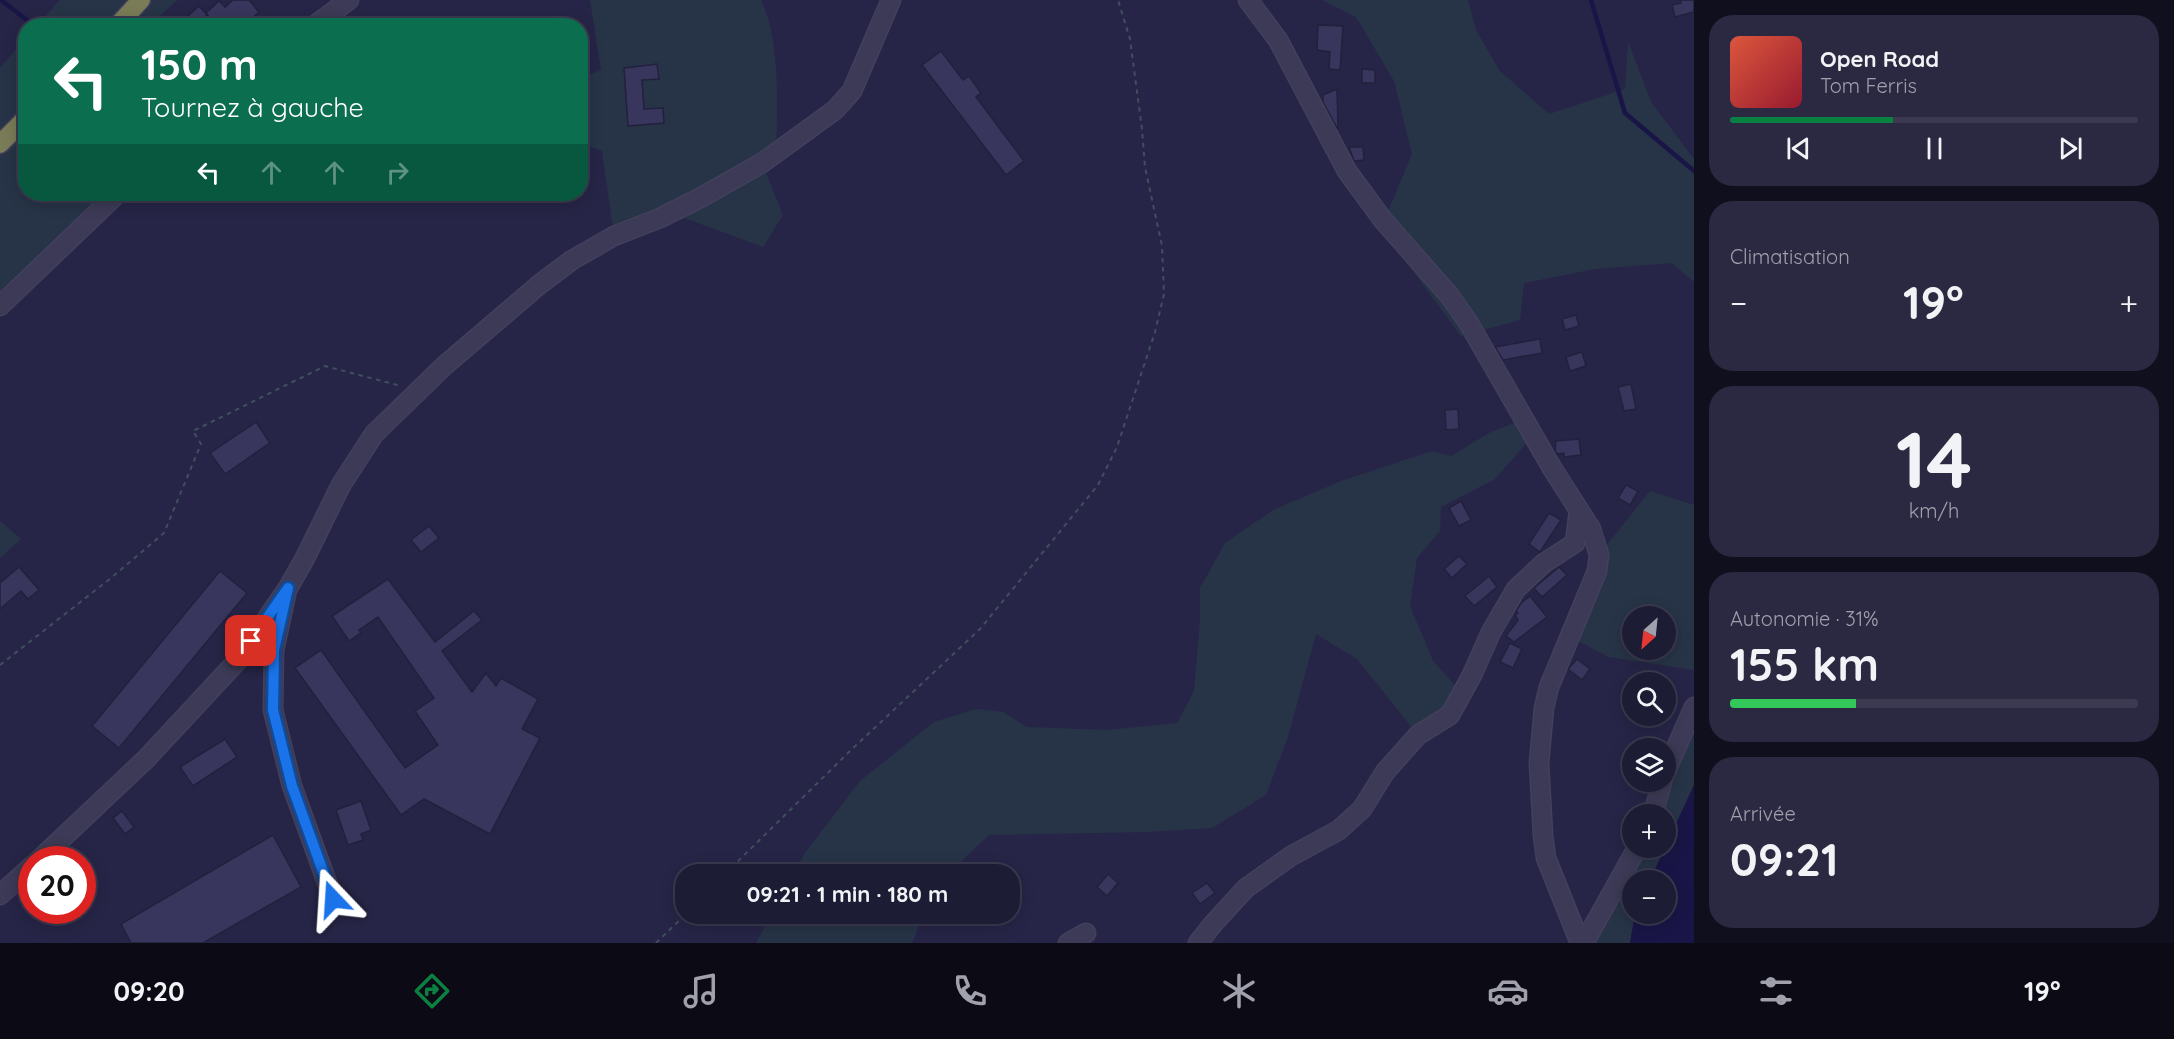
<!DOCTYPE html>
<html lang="fr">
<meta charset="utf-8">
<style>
:root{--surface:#1d1c35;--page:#2a2941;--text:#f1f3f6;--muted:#a0a1ad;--line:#3b3a50;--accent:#0b8043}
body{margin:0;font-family:Quicksand,sans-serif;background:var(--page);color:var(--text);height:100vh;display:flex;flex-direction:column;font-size:22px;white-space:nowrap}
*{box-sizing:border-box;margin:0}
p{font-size:20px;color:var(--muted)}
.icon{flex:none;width:33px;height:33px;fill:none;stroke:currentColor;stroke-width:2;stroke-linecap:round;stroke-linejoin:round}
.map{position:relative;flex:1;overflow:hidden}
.drawer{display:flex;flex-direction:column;gap:15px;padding:15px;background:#100f1d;width:480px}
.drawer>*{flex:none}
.banner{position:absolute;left:18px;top:18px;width:570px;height:183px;border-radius:24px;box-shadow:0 3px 15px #0003,0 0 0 2px var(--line);background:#0b6e4f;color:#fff;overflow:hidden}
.needle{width:39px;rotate:207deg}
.controls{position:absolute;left:1622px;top:606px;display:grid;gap:12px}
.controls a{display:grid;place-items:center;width:54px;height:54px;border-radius:50%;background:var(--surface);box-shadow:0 3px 15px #0003,0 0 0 2px var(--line);font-size:30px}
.speed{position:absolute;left:18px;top:846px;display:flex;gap:12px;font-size:30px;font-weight:700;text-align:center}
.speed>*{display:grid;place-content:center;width:78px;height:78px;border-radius:50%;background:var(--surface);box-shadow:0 3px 15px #0003,0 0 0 2px var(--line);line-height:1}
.speed .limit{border:9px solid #d22;background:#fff;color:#111}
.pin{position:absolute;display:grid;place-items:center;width:51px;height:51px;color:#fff;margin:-26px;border-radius:12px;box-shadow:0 3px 9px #0006}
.me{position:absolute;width:66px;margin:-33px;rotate:340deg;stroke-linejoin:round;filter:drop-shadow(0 0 4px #0008)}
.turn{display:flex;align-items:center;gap:21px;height:126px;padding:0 24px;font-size:27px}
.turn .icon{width:78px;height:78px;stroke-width:2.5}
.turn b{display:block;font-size:42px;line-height:51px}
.lanes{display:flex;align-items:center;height:57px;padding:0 24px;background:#0003;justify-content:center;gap:30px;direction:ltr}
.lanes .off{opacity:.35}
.big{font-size:45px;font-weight:700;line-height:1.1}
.drawer .card{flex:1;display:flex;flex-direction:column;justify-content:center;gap:9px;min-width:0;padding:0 21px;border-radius:24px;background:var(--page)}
.drawer .dial{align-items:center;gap:0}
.dial b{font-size:78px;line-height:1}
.song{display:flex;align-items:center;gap:18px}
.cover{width:72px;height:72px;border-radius:9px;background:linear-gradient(135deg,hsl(10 70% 55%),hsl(350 70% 35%))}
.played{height:6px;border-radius:3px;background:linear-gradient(90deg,var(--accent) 40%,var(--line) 40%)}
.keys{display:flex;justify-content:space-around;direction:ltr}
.heat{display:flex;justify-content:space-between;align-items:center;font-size:33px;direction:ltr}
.charge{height:9px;border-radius:4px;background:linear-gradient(90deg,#34c759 31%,var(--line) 0)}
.trip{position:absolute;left:675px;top:864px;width:345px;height:60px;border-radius:24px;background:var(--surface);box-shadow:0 3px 15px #0003,0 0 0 2px var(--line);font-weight:700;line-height:60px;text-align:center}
.menu{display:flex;height:96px;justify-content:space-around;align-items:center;background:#0c0b15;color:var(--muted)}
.menu .icon{width:42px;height:42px}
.menu .active{color:var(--accent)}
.menu b{font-size:27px;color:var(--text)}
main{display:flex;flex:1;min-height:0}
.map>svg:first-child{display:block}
.green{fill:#273447;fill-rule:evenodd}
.water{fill:#191647}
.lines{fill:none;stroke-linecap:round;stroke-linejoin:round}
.stream{stroke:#191647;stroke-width:4.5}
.building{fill:#39365d;stroke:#22203d;stroke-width:1.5}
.minor-casing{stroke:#42405c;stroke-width:21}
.highway-casing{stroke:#403e5a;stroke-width:21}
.path{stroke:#414e5f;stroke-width:2;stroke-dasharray:4.5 4.5;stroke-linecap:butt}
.minor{stroke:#3c3a56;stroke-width:18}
.highway{stroke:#797c56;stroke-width:18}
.route-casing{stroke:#114b97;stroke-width:15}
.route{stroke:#1a73e8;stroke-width:10}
</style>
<main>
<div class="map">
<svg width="1694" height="943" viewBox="0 0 1694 943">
<rect width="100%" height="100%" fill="#272547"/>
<g class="green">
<polygon points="60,0 177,0 150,25 37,26"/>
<path d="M590,0h171c20,41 16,108 15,153l-14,10 21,52 -20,32 -92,-34 -57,23 -12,-85 -21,-8v-65l20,-8z"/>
<polygon points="1322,0 1468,0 1476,30 1500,71 1549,114 1625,89 1628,41 1651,102 1694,159 1694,282 1672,263 1595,269 1524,283 1520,320 1461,336 1381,228 1412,154 1394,81 1356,17"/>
<polygon points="25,39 26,194 117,194 0,306 0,68"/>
<polygon points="1519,421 1531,438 1495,479 1441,507 1440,531 1417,558 1410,606 1433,661 1462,693 1418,735 1357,659 1316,634 1288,737 1266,795 1212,828 1148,832 989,835 948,874 793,874 805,853 860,781 934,722 976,709 1003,712 1027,727 1107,730 1177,723 1194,691 1200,620 1200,588 1225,543 1273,510 1341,481 1432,451 1451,456 1489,433"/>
<path d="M1650,491l44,14v165l-85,-13 -39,-20 29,-82zM1632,616h33v34h-33z"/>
<polygon points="0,521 21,539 0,558"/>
<polygon points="1694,707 1694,785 1665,847 1665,814 1653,814"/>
<polygon points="1637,848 1665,848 1650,880 1632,880 1632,914 1635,914 1630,943 1584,943"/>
<polygon points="772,914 924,914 912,943 756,943"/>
</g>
<polygon class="water" points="1694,785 1694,943 1630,943 1635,914 1665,914 1665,880 1650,880"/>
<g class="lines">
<g class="stream">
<polyline points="1,0 32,24"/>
<polyline points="1591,0 1625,113 1694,171"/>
</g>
</g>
<g class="building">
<polygon points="233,0 249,0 259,12 243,26 224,26 219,19 214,23 206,13 219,1 225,7"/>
<polygon points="1680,0 1694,0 1694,12 1675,17 1672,5 1681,3"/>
<polygon points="199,6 207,15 195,25 188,16"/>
<polygon points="1318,25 1343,26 1340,70 1329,69 1330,52 1317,50"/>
<polygon points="941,51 963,80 969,76 981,93 976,97 1024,161 1006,175 922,65"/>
<polygon points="657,64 659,79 642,80 644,109 663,108 664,123 628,126 624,68"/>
<polygon points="1362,69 1375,70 1375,83 1362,83"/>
<polygon points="1337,89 1338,128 1337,128 1323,102 1323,95"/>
<polygon points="1349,147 1363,147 1364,160 1354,161"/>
<polygon points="1576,315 1579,326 1565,330 1562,319"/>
<polygon points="1540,339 1542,353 1503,360 1495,347"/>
<polygon points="1582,352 1586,366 1570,371 1566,357"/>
<polygon points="1631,384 1636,409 1624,411 1618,387"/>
<polygon points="1458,409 1459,429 1446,430 1445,410"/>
<polygon points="256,422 270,443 225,474 210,453"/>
<polygon points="1579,439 1581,455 1564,457 1564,453 1557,454 1555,450 1556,441"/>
<polygon points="1626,485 1638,491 1630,505 1618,498"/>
<polygon points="1461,501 1471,520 1459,526 1449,508"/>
<polygon points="1549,513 1561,520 1540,552 1529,544"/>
<polygon points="429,526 439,538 421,552 411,540"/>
<polygon points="1459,556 1467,564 1452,578 1444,569"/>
<polygon points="19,567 39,590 28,599 21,591 0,609 0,583"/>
<polygon points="1559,567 1567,575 1542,597 1534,588"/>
<polygon points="220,571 247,593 119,748 92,726"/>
<polygon points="1489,576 1497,587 1474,606 1465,596"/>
<polygon points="388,579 435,642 474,611 482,620 442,651 472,692 486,673 496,686 501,678 538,699 522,729 540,738 490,834 424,799 401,815 295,668 321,650 405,768 438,745 415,711 434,698 378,617 359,630 361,633 349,641 332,616"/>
<polygon points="1530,596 1547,617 1514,642 1506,636 1518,620 1515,615 1518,613 1516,611 1521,603"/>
<polygon points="1510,643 1522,649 1513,668 1500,662"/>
<polygon points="1577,659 1590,669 1582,680 1568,669"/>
<polygon points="225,739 237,757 193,786 180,767"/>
<polygon points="361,801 371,830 361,834 363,840 348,845 336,810"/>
<polygon points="122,811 134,827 125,834 113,818"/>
<polygon points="273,835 301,887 203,943 131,943 121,924"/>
<polygon points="1108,874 1118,883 1107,896 1097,887"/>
<polygon points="1207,883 1215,893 1200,904 1192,893"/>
</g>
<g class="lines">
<g class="minor-casing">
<g id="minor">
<polyline points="1248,0 1278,40 1347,171 1383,220 1449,295 1468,322 1552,468 1591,529 1599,555 1597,571 1549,687 1544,708 1539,763 1543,835 1546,858 1580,943"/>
<polyline points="314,26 349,0"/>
<polyline points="0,306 117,194"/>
<polyline points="286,595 274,650 273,710 292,786 333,899"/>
<polyline points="1665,773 1694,707"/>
<polyline points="1653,814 1662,782"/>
<polyline points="39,860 147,758 239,659 288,588 304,560 341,485 374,434 444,366 540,284 572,260 614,236 660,218 700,198 762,163 835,110 852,91 891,0"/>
<polyline points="0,895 32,866"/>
<polyline points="1068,943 1086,933"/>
<polyline points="1198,943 1213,924 1246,888 1291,856 1339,830 1362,809 1385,772 1418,735 1450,715 1472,675 1491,632 1516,589 1544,563 1575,543 1579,510"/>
<polyline points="1584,943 1637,848"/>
</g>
</g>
<g class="highway-casing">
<g id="highway">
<polyline points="117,26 141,0"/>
<polyline points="0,144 26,118"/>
</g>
</g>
<g class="path">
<polyline points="0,665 111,578 164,533 201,444 193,431 325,366 401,386"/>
<polyline points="725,874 850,751 980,629 1098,485 1117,447 1155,332 1164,294 1162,246 1145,167 1142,129 1130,39 1118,0"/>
<polyline points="656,943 686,914"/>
</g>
<use href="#minor" class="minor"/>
<use href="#highway" class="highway"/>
</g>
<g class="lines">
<g class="route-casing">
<polyline id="route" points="251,641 288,588 274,650 273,710 292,786 333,899"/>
</g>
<use href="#route" class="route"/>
</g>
</svg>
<div class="controls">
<a><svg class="needle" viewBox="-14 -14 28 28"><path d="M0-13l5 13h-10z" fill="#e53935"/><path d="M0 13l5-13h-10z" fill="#a0a1ad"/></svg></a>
<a><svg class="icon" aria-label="search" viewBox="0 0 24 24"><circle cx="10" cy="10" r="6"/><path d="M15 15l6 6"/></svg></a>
<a><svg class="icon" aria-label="layers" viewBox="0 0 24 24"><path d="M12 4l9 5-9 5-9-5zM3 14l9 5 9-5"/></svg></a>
<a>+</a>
<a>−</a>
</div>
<div class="speed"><div class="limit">20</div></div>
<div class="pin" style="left:251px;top:641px;background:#d93025"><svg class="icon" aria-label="arrive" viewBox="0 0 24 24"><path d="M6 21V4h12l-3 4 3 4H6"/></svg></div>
<svg class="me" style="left:333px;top:899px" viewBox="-20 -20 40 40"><path d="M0-17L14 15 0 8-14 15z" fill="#1a73e8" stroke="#fff" stroke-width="4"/></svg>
<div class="trip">09:21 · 1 min · 180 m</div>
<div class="banner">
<div class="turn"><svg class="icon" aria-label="left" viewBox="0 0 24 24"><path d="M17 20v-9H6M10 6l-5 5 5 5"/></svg><div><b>150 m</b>Tournez à gauche</div></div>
<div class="lanes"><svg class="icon" aria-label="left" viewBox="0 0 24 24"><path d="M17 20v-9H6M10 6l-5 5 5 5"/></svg><svg class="icon off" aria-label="ahead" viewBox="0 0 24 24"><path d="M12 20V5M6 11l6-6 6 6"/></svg><svg class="icon off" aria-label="ahead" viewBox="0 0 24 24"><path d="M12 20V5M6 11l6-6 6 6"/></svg><svg class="icon off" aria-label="right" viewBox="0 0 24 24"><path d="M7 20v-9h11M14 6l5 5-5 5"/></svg></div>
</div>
</div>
<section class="drawer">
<div class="card">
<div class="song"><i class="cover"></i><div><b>Open Road</b><p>Tom Ferris</p></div></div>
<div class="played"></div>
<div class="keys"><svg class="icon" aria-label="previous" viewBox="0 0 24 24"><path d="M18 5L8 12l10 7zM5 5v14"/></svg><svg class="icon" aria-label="pause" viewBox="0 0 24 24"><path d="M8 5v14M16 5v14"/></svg><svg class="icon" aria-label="next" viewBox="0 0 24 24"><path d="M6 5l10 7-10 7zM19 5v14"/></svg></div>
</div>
<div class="card"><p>Climatisation</p>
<div class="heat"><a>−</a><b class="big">19°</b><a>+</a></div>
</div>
<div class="card dial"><b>14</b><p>km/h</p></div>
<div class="card"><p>Autonomie · 31%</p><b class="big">155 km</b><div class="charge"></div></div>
<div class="card"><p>Arrivée</p><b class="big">09:21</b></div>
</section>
</main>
<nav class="menu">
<b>09:20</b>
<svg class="icon active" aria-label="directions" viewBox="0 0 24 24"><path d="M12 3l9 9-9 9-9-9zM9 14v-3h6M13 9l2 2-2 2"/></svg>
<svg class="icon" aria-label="music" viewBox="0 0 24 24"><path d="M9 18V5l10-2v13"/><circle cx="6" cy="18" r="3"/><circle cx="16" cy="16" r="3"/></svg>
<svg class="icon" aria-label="phone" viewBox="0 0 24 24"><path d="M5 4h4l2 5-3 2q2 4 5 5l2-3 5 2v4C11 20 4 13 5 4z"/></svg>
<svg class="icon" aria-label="climate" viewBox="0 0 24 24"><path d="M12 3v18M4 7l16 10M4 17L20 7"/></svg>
<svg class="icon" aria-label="car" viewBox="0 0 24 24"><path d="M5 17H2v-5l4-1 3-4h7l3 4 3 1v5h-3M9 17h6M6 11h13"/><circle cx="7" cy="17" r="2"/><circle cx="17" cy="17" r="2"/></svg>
<svg class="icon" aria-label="filters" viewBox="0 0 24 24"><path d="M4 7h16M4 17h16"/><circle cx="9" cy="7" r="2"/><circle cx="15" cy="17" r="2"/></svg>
<b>19°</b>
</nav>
